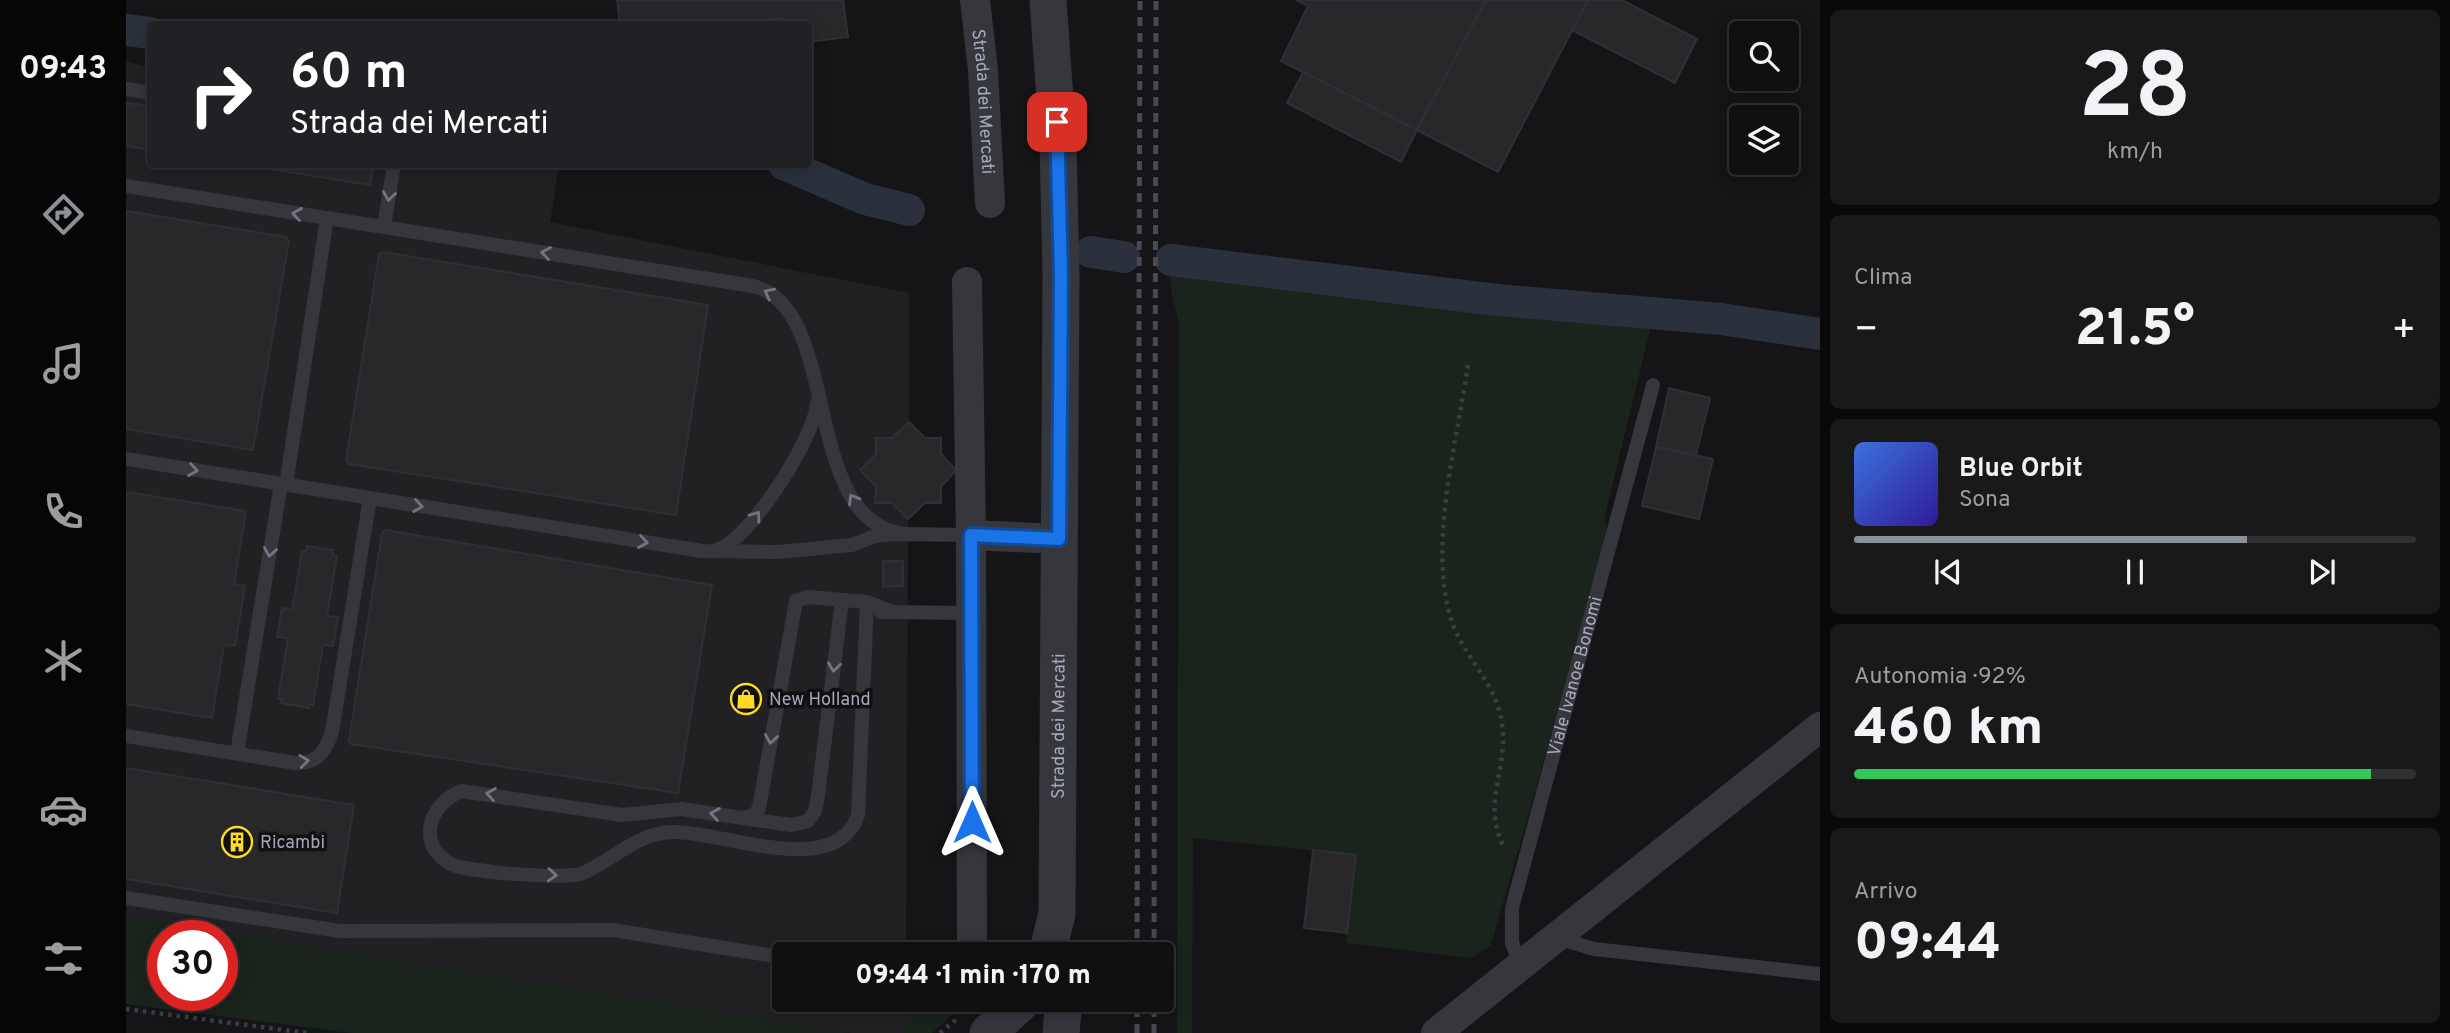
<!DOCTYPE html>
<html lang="it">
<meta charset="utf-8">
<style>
:root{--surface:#101011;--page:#19191a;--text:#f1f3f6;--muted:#9c9d9f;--line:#303031;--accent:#8c9099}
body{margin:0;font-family:Overpass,sans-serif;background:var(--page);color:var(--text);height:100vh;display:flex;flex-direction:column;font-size:26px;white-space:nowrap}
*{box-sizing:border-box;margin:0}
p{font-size:23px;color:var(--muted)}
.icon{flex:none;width:38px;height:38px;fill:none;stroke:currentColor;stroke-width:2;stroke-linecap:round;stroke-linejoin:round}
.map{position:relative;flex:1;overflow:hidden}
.details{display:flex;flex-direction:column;gap:10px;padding:10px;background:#090909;width:630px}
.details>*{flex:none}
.banner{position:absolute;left:21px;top:21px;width:665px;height:147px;border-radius:7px;box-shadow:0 4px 18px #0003,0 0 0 2px var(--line);background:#202124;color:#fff;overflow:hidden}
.controls{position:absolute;left:1603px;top:21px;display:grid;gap:14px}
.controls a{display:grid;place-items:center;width:70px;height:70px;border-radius:7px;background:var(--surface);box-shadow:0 4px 18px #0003,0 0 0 2px var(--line);font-size:35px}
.speed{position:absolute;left:21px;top:920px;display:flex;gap:14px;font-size:35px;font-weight:700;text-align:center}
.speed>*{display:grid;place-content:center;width:91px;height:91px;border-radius:50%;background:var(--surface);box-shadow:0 4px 18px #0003,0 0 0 2px var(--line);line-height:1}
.speed .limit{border:10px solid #d22;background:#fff;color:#111}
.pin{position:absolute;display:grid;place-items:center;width:60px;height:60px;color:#fff;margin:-30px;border-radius:14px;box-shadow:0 4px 10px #0006}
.me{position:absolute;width:77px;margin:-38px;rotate:0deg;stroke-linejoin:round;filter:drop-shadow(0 0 5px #0008)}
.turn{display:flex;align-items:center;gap:24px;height:147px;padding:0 28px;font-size:32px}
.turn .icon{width:91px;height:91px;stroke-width:2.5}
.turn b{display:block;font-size:49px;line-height:60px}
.big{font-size:52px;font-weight:800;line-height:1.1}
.details .card{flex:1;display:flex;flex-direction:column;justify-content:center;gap:10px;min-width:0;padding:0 24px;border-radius:10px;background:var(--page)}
.details .dial{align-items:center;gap:0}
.dial b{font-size:91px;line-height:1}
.song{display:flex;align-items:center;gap:21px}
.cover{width:84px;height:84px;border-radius:10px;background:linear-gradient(135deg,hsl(220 70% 55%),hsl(250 70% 35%))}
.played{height:7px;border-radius:4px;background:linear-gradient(90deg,var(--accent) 70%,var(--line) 70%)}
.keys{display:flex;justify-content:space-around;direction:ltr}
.heat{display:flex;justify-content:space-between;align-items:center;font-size:38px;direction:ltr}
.charge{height:10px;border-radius:5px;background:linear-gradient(90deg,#34c759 92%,var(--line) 0)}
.trip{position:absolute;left:646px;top:942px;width:402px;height:70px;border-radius:7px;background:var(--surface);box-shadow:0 4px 18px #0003,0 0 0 2px var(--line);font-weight:800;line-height:70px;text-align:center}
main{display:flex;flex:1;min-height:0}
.menu{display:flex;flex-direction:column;width:126px;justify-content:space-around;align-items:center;background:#060607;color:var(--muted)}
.menu .icon{width:49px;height:49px}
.menu .selected{color:var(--accent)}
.menu b{font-size:32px;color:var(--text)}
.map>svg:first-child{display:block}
.built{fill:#212124}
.green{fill:#1b231d;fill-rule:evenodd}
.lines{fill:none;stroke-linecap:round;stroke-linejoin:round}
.canal{stroke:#2a313c;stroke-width:32}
.building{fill:#28282b;stroke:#302f33;stroke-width:2}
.path{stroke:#3c3c44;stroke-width:4.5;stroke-dasharray:3.5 5;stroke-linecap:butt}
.service{stroke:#36363d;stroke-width:14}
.minor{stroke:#36363d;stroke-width:30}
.tertiary{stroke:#36363d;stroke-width:37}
.rail{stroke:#484952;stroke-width:5;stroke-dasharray:9 7;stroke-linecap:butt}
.oneway{stroke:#747581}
.route-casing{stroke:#114b97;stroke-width:18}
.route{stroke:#1a73e8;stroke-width:12}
.labels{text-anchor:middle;stroke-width:7;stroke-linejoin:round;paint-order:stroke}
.street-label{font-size:18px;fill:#a6a8b9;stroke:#101012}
.poi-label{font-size:18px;fill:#a6a8b9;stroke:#101012;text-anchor:start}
</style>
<main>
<nav class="menu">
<b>09:43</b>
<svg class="icon selected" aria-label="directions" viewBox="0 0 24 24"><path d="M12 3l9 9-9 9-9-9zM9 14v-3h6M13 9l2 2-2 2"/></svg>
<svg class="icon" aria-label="music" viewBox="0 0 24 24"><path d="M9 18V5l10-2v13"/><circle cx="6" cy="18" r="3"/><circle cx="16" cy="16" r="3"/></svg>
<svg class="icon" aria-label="phone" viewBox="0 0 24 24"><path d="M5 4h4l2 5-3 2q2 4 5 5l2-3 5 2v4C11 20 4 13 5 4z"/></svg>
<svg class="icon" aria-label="climate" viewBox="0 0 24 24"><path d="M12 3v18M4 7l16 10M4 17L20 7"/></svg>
<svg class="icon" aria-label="car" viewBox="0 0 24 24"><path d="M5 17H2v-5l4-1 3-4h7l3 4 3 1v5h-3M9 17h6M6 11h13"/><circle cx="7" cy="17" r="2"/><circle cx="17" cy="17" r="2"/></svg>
<svg class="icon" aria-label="filters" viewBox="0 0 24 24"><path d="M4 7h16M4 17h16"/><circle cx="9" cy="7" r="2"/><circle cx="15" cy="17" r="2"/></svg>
</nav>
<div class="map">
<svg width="1694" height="1033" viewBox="0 0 1694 1033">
<rect width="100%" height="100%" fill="#151517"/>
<polygon class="built" points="0,62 24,67 24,164 433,165 424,222 783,293 783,422 799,438 815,438 815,454 830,470 782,519 780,954 658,954 658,999 779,999 779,1033 724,1033 0,917"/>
<g class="green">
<polygon points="1045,271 1158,281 1525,326 1478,519 1482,536 1365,945 1345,958 1220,943 1229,855 1067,838 1066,1033 1051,1033 1053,323 1045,290"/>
<path d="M0,917l724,116h-499l-225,-29zM96,936v60h-59v-60z"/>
<polygon points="779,999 861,999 833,1009 806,1033 779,1033"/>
</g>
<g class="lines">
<g class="canal">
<polyline points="0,30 24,33"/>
<polyline points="658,164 739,199 783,210"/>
<polyline points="965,252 998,257"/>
<polyline points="1045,260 1371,300 1595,319 1694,334"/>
</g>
</g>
<g class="building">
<polygon points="491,0 717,0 722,37 682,42 682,24 659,24 658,18 606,24 494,24"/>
<polygon points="1170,0 1360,0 1291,130 1155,61 1182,6"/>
<polygon points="1360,0 1462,0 1372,172 1291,130"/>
<polygon points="1462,0 1496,0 1571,39 1549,83 1446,30"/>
<polygon points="1177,72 1291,130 1275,162 1161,103"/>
<polygon points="0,103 24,106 24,150 0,146"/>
<polygon points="113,164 247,164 244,185"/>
<polygon points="0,211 160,237 163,241 127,450 0,429"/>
<polygon points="257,252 582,305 550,515 223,464 220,461 253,254"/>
<polygon points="1543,388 1584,398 1570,455 1530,447"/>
<polygon points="783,422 799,438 815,438 815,454 830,470 815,487 815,503 799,503 782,519 766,503 749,503 750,486 734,470 750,454 750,438 766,438"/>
<polygon points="1530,447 1587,459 1573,519 1516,506"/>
<polygon points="0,492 120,511 108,584 119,586 109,646 98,645 86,718 0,704"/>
<polygon points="259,530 586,585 552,793 225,744 223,740 256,533"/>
<polygon points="181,546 207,550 207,555 211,556 201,616 212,617 207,646 197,645 187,705 184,704 183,708 155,703 156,699 152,699 162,638 151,637 156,608 166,610 176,551 180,551"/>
<polygon points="757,561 777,561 777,586 757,587"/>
<polygon points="0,768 228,805 211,913 0,879"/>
<polygon points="1187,850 1230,855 1221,933 1178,928"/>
</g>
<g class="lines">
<g class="path">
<path d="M1342,365c-11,76 -40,180 -17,254 12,38 46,64 51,105 7,45 -22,80 3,125"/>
<polyline points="0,1009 181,1033"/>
<polyline points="814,1033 832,1018"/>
</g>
<g class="service">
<polyline points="0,89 24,93"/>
<path d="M0,186l627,100c91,21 45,241 155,248"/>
<polyline points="258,227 268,164"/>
<polyline points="0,459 576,551 652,552 726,545 749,536 771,534 845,535"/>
<polyline points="160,485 201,218"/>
<path d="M591,550c33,-10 98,-113 100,-147"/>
<path d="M716,600l-24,196 -3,15 -7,10 -17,4 -110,-16 -59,6 -161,-24c-33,14 -45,54 -10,73 14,8 118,16 132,9 30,-13 56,-41 90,-41 50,-1 163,49 185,-17l9,-213"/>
<polyline points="755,612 845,613"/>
<path d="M0,736l169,27c22,1 31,-12 37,-31l38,-234"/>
<polyline points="111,753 155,484"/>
<polyline points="616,818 628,815 633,808 670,601 682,597 741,602 764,611"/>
<polyline points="0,898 214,931 487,930 648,956"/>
<polyline points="1436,932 1445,942 1468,949 1694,974"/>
<path id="s1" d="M1395,965l-9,-22v-35l141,-523"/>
</g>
<g class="minor">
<path id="s2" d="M849,0l8,70 7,133"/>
<polyline points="841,282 845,535 933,539"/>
<polyline points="845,535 846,954"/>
<polyline points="1310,1033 1694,727"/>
</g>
<g class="tertiary">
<path id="s3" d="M921,954l10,-40 4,-638 -3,-134 -10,-142"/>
<polyline points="862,1033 899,999"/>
<polyline points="935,1033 938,999"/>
</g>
<g class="rail">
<polyline points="1011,954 1014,0"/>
<polyline points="1028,954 1030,0"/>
<polyline points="1011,1033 1011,999"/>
<polyline points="1028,1033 1028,999"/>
</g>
</g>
<defs><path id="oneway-chevron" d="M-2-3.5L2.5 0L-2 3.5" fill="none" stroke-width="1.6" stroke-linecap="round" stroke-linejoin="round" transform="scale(1.75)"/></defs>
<g class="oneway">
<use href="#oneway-chevron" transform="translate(263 196) rotate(99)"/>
<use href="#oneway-chevron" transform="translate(171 214) rotate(-171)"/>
<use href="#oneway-chevron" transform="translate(420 253) rotate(-171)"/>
<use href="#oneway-chevron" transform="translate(643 293) rotate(-153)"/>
<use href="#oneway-chevron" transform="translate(67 470) rotate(9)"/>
<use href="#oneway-chevron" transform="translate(727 499) rotate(-121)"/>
<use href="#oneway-chevron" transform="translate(292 506) rotate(9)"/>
<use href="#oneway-chevron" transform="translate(630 516) rotate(-54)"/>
<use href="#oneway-chevron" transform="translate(517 542) rotate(9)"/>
<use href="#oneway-chevron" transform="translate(144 552) rotate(99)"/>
<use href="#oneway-chevron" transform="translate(708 667) rotate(97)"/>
<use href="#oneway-chevron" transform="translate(645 739) rotate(99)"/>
<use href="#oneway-chevron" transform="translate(178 761) rotate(-7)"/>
<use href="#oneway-chevron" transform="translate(365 794) rotate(-171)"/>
<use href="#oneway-chevron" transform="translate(589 814) rotate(-171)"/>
<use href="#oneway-chevron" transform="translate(426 875) rotate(4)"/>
</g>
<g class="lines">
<g class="route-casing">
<polyline id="route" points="846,822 845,535 933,539 935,276 931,122"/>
</g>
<use href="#route" class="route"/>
</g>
<defs>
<g id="shop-ring" transform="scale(1.575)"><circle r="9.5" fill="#101012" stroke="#ffda25" stroke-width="1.5"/><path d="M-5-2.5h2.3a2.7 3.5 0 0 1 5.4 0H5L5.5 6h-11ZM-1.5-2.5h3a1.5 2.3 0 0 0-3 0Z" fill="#ffda25"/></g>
<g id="building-ring" transform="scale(1.575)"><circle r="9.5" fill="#101012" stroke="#ffda25" stroke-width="1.5"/><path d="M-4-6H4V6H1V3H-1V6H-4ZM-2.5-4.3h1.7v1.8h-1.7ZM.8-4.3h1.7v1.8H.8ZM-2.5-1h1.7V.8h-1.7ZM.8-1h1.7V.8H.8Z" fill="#ffda25"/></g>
</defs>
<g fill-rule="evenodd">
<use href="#shop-ring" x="620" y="699"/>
<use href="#building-ring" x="111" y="842"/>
</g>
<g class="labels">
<g class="street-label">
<text dy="6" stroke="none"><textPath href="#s2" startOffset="102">Strada dei Mercati</textPath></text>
<text dy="6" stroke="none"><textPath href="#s1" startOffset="299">Viale Ivanoe Bonomi</textPath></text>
<text dy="6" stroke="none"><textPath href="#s3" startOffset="229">Strada dei Mercati</textPath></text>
</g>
<g class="poi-label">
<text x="643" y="705">New Holland</text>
<text x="134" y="848">Ricambi</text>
</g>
</g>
</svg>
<div class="controls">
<a><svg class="icon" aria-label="search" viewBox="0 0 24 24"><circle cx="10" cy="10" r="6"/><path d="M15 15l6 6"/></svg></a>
<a><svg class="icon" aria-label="layers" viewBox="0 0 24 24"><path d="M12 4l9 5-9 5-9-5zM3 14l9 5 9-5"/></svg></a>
</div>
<div class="speed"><div class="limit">30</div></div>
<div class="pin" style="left:931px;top:122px;background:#d93025"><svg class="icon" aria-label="arrive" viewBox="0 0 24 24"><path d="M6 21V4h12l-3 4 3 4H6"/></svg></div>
<svg class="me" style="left:846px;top:822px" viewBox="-20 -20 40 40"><path d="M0-17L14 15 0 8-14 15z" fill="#1a73e8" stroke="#fff" stroke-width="4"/></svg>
<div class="trip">09:44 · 1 min · 170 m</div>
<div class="banner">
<div class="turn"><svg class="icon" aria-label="right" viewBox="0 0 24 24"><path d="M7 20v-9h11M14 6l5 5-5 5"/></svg><div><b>60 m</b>Strada dei Mercati</div></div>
</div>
</div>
<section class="details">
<div class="card dial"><b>28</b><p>km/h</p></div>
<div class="card"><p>Clima</p>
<div class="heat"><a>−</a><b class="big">21.5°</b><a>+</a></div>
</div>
<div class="card">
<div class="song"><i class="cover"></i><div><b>Blue Orbit</b><p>Sona</p></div></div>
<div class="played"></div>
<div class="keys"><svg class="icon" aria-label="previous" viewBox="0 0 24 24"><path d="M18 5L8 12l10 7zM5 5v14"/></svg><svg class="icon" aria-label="pause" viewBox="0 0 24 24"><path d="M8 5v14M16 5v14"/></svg><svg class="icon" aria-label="next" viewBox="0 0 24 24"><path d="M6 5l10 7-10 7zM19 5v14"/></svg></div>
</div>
<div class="card"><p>Autonomia · 92%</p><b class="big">460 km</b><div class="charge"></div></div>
<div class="card"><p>Arrivo</p><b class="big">09:44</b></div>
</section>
</main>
